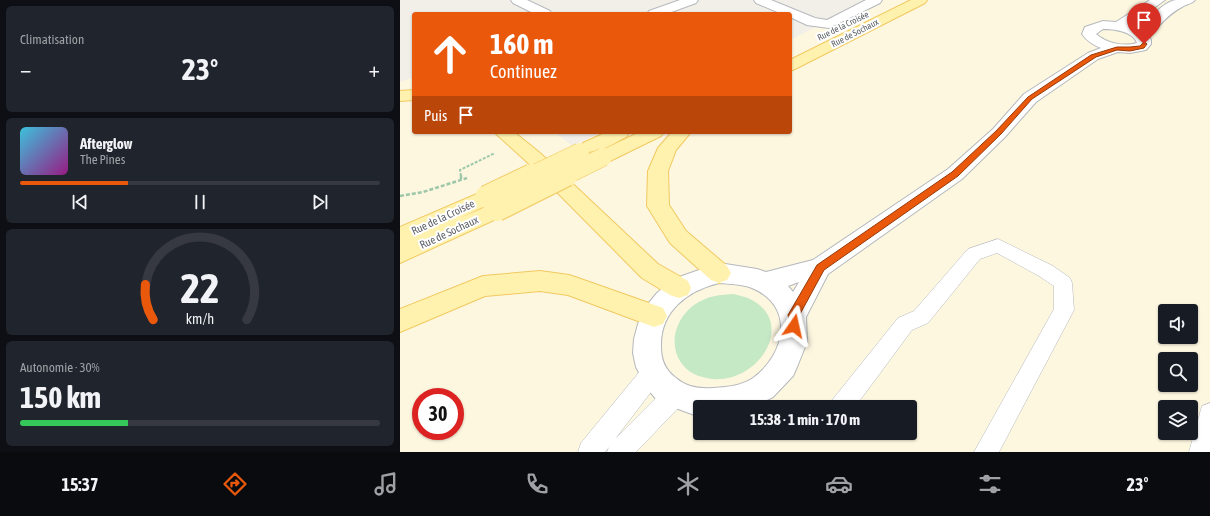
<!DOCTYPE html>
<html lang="fr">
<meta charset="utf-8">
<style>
:root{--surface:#171b24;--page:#20242c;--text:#f1f3f6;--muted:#9ea1a6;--line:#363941;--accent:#ea580c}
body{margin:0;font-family:"Asap Condensed",sans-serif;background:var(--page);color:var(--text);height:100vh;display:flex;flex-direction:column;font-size:15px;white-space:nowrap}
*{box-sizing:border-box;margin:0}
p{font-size:13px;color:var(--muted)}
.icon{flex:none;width:22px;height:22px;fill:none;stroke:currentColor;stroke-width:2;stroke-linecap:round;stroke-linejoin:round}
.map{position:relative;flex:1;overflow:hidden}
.panel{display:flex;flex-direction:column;gap:6px;padding:6px;background:#0d0f14;width:400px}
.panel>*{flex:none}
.guide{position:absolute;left:12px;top:12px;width:380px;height:122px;border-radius:4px;box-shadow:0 1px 3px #0004;background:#ea580c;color:#fff;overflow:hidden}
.tools{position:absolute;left:758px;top:304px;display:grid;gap:8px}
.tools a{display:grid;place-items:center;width:40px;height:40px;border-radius:4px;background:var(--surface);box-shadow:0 1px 3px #0004;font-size:20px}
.speed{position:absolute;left:12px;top:388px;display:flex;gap:8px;font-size:20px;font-weight:700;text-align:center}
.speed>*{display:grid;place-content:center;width:52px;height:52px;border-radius:50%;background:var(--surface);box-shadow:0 1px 3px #0004;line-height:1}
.speed .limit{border:6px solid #d22;background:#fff;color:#111}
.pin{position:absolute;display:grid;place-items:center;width:34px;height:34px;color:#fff;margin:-41px -17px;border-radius:50% 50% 50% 0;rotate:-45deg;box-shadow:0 0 4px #0007}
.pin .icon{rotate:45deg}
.me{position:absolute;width:44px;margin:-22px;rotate:11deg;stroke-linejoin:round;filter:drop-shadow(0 0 3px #0008)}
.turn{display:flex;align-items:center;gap:14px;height:84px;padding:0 12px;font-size:18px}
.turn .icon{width:52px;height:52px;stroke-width:2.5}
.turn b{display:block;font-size:28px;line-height:34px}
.then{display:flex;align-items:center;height:38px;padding:0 12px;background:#0003;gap:8px;font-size:15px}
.big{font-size:30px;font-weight:700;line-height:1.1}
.panel .card{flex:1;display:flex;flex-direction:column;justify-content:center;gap:6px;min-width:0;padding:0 14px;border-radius:6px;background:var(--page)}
.panel .dial{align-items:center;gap:0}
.dial svg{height:104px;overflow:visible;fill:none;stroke:var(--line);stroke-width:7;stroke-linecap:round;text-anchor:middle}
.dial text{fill:var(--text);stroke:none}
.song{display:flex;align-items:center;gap:12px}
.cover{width:48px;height:48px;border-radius:6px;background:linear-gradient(135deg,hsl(190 70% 55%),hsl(310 70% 35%))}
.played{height:4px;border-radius:2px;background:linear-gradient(90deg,var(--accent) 30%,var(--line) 30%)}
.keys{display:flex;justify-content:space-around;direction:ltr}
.heat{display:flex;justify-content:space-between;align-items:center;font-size:22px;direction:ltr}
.charge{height:6px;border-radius:3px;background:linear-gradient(90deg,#34c759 30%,var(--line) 0)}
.trip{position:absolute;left:293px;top:400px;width:224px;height:40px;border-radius:4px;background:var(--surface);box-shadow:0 1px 3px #0004;font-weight:700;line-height:40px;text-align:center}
.tabs{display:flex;height:64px;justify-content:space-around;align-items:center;background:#090b0e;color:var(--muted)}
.tabs .icon{width:28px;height:28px}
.tabs .active{color:var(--accent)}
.tabs b{font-size:18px;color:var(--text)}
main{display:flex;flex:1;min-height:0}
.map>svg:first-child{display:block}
.commercial{fill:#fef7e0;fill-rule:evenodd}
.green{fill:#c5e8c5}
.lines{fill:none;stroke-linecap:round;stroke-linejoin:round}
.service-casing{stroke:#b5b8bc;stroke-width:1}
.minor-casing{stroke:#b5b8bc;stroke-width:2}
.primary-casing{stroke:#f2c960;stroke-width:2}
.path-far1{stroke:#9cc7a9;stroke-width:2;stroke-dasharray:3 1.5;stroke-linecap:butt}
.path{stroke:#9cc7a9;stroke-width:2.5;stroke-dasharray:4 2;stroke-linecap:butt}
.service{fill:#fff;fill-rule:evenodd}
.minor{fill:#fff;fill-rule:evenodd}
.primary{fill:#fff2af;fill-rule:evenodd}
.primary-bridge-far1-casing{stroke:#f2c960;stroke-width:19;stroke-linecap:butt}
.primary-bridge-casing{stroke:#f2c960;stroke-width:24;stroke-linecap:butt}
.primary-bridge-far1{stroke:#fff2af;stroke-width:18}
.primary-bridge{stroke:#fff2af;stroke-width:22}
.route{fill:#ea580c;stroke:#983908}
.labels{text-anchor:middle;stroke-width:4;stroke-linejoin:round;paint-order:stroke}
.far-street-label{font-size:9px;fill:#5f6368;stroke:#fff}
.street-label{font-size:11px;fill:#5f6368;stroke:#fff}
</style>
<main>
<section class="panel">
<div class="card"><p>Climatisation</p>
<div class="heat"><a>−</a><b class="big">23°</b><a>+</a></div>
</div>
<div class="card">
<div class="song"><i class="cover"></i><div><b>Afterglow</b><p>The Pines</p></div></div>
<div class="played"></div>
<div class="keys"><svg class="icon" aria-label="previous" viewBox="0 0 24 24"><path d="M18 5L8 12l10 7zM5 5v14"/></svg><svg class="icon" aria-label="pause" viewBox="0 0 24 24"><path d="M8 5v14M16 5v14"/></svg><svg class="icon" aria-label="next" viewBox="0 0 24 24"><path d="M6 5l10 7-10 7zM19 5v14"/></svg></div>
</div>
<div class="card dial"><svg viewBox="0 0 100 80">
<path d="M14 69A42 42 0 1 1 86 69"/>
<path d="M14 69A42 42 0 0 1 8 42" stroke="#ea580c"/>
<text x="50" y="56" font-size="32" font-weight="700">22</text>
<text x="50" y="72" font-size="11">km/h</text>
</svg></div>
<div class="card"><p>Autonomie · 30%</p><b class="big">150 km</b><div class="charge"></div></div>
</section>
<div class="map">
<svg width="810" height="452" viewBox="0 0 810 452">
<rect width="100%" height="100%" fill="#f1efe8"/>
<path class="commercial" d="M471,0h339v452h-810v-370l14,-5v55h140l19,14 29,-14h188v-92zM765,311h26v26h-26zM765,359h26v26h-26zM21,397h34v34h-34zM300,407h210v26h-210zM765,407h26v26h-26z"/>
<path class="green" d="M333,294c4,1 10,2 15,4 50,22 12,86 -36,81 -7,-1 -16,-3 -23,-8 -26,-21 -14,-59 14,-71 10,-5 19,-5 30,-6z"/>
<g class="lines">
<g class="service-casing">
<g id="service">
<polygon points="598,239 653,266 670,278 672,283 674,310 599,452 574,452 654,309 654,286 639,276 597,253 580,259 528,323 512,330 455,407 430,407 433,399 498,318 514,311 568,249"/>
<polygon points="253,362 261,365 264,372 261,379 215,439 267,387 275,384 283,387 286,395 283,403 236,452 207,452 209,447 205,452 178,452 181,443 245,365"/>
<polygon points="810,403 810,452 789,452 802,406"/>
</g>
</g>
<g class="minor-casing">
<g id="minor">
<polygon points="111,0 127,0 150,11 152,14 135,14 113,3"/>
<polygon points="280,0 298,0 296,3 266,14 247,14 249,11"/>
<polygon points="354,0 371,0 415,18 427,20 466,0 482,0 480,3 429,28 407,25 390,17 390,14 382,14 356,3"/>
<path d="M750,0h15l-35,25 10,5c9,-10 22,-28 36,-30 6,0 13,0 19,0 -3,4 -9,4 -13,7 -14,7 -23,19 -33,29l2,4v4l-5,6 -16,3 -12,-1 -20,7 -62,43 -31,35 -43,42 -134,95 -22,43 1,25 -10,25 -4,9 -20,21 -20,10h-53v10l-30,-11 -14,-7 -9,-11 -11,-21 -3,-14 1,-14 4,-15 10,-20 9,-11 12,-10 13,-7 37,-13 38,6 9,3 47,-12 135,-91 45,-40 31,-35 64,-41 13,-5c-8,-3 -14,-7 -19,-14l3,-7 18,-6 13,1zM703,29c10,0 30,2 34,14 -14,4 -31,0 -41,-9zM399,282l-6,10 -5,-6zM319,283c10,1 24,1 33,5 43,18 34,66 1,90 -12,8 -26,9 -40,10 -14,1 -27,-1 -37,-10 -11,-8 -15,-18 -15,-31 -1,-36 26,-56 58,-64z"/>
</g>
</g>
<g class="primary-casing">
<g id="primary">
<polygon points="511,0 527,0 525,3 395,69 390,71 390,60"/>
<polygon points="14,90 14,100 0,101 0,91"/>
<polygon points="94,132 114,132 140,153 258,264 288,281 291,288 288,295 279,298 270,295 242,278 126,161"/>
<path d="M207,132l22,1 -3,4c-12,6 -28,18 -43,14l-2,-4 2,-4z"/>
<polygon points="240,132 264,132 261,136 210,161 203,163 196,161 193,157 196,153"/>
<polygon points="272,132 291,132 276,150 268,171 269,205 286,231 327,266 331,273 327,280 319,283 311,280 270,243 247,206 248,171 258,148"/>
<polygon points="86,190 93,192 96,197 93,202 60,218 97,202 105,205 108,210 105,215 0,263 0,227"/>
<polygon points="140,271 169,275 178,278 263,308 267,316 263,324 254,327 168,295 140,291 85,296 0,332 0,309 83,276"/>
</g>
</g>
<polyline class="path-far1" points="61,176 60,170 95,153"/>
<g class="path">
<polyline points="61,175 61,180"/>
<polyline points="0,196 23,192 67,178"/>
</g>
<use href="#service" class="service"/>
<use href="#minor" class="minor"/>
<use href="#primary" class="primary"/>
<g class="primary-bridge-far1-casing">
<g id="primary-bridge-far1">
<polyline points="130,176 180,152"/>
<polyline points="165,176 203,157"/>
</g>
</g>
<g class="primary-bridge-casing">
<g id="primary-bridge">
<polyline points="86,197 132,175"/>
<polyline points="97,210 167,175"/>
</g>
</g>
<use href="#primary-bridge-far1" class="primary-bridge-far1"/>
<use href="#primary-bridge" class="primary-bridge"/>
</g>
<polygon class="route" points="744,42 747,44 744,48 730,51 717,50 696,57 632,99 601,134 558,176 424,270 399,316 400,326 398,329 394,331 391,329 388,315 417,265 552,172 596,131 628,97 691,55 717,47 730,47 740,46"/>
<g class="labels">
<g class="far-street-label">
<text transform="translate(443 26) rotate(-26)" y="3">Rue de la Croisée</text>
<text transform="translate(455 33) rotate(-27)" y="3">Rue de Sochaux</text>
</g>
<g class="street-label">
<text transform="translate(43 217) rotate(-25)" y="4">Rue de la Croisée</text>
<text transform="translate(49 232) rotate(-25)" y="4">Rue de Sochaux</text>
</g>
</g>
</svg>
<div class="tools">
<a><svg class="icon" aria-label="sound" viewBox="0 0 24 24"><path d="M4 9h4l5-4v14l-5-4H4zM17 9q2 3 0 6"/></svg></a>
<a><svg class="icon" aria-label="search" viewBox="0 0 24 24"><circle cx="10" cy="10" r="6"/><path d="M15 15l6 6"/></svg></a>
<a><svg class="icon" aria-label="layers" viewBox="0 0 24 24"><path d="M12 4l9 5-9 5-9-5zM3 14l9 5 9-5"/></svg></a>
</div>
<div class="speed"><div class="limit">30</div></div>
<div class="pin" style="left:744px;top:44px;background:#d93025"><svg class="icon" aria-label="arrive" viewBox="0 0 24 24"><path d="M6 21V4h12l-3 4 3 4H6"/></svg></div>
<svg class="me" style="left:394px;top:326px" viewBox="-20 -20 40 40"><path d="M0-17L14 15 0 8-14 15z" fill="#ea580c" stroke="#fff" stroke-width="4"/></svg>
<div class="trip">15:38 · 1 min · 170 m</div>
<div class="guide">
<div class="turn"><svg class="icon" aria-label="ahead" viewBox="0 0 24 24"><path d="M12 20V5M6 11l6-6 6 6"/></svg><div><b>160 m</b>Continuez</div></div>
<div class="then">Puis<svg class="icon" aria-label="arrive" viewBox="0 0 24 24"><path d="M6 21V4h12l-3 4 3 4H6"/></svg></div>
</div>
</div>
</main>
<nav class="tabs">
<b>15:37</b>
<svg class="icon active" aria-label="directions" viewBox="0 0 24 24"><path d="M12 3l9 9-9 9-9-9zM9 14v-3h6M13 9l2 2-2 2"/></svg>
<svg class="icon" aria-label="music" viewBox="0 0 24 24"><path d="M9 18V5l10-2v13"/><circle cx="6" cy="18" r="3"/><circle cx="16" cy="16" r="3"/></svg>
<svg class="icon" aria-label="phone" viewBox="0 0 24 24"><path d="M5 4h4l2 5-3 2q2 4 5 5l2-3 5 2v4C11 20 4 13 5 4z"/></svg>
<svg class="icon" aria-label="climate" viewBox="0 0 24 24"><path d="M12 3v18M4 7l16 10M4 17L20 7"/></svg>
<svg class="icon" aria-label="car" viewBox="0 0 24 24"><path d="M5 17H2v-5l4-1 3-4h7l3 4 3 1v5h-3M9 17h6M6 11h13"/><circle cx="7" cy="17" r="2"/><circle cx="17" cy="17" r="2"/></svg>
<svg class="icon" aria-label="filters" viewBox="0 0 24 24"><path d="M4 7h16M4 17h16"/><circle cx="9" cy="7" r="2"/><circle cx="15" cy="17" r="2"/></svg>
<b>23°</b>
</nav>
